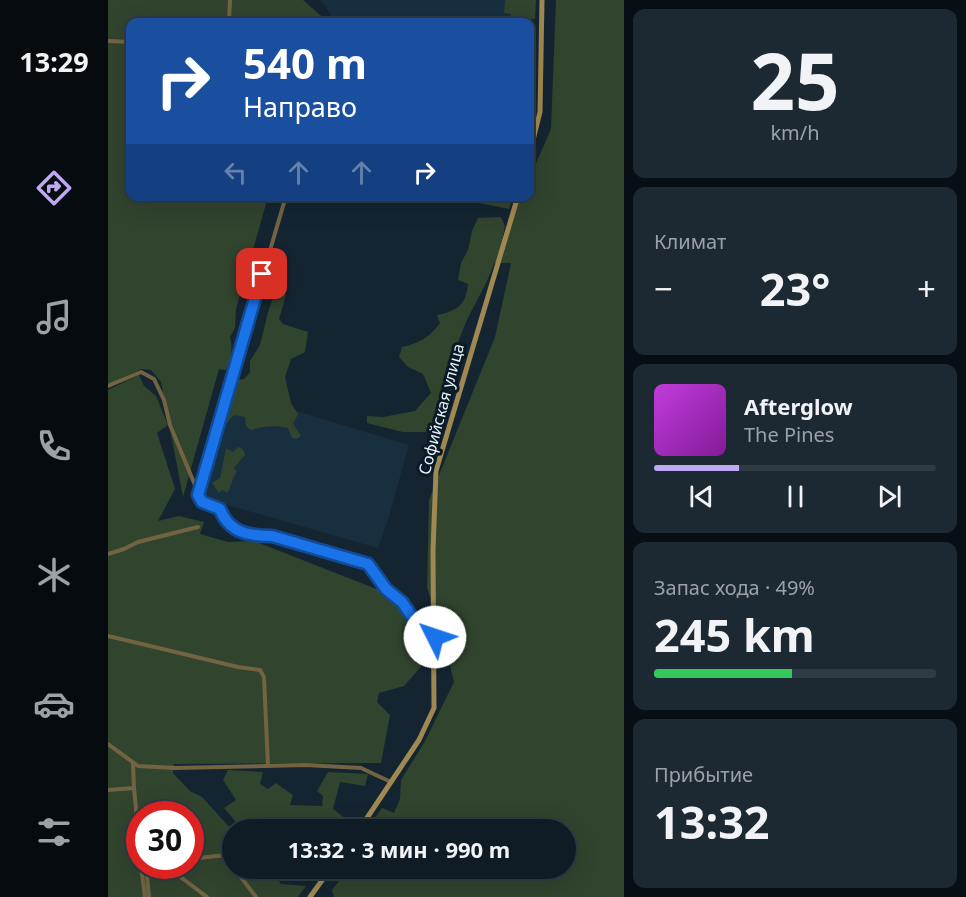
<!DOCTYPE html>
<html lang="ru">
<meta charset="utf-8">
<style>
:root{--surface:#0f1c25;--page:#1d2932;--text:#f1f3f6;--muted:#9ba1a7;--line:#2f3a42;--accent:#c1a8f3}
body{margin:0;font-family:"Noto Sans",sans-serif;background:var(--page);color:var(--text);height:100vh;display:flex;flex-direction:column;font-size:22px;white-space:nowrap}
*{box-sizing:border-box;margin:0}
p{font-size:20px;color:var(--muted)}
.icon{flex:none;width:33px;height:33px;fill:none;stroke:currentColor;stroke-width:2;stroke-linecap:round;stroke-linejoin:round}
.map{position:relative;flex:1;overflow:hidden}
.details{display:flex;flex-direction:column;gap:9px;padding:9px;background:#080f14;width:342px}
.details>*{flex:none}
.banner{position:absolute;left:18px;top:18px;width:408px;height:183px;border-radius:12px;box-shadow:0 6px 24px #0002,0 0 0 2px var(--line);background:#1a4fa0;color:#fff;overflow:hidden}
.speed{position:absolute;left:18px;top:801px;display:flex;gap:12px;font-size:30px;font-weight:700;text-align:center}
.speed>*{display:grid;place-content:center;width:78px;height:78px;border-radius:50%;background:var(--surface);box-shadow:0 6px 24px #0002,0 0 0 2px var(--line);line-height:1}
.speed .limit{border:9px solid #d22;background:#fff;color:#111}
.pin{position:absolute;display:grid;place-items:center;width:51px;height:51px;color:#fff;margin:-26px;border-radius:12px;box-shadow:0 3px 9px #0006}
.me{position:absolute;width:66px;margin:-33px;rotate:311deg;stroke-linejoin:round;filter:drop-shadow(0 0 4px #0008)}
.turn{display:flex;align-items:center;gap:21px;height:126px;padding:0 18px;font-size:27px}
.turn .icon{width:78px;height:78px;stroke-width:2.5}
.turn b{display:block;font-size:42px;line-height:51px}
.lanes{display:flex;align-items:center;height:57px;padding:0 18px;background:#0003;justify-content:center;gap:30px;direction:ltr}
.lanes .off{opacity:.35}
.big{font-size:45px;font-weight:700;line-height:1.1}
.details .widget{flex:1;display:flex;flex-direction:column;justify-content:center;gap:9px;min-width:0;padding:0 21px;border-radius:12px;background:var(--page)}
.details .dial{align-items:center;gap:0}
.dial b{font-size:78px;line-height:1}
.song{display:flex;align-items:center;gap:18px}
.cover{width:72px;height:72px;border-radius:9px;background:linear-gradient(135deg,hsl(290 70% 55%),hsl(290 70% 35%))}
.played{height:6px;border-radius:3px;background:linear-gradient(90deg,var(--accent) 30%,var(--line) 30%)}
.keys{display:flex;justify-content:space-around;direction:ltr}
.heat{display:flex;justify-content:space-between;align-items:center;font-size:33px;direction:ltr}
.charge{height:9px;border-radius:4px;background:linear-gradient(90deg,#34c759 49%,var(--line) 0)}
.trip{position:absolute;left:114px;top:819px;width:354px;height:60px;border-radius:30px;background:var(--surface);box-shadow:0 6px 24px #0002,0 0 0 2px var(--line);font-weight:700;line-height:60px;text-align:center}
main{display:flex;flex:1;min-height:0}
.dock{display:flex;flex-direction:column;width:108px;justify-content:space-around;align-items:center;background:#060b0f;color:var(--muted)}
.dock .icon{width:42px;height:42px}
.dock .on{color:var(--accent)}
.dock b{font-size:27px;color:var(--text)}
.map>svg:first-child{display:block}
.built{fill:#182f40}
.green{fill:#31442e;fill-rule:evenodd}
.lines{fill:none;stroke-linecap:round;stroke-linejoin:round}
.street{stroke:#726443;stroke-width:4}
.secondary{stroke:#a08852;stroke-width:5}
.route-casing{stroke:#114b97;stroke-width:15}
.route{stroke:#1a73e8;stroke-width:10}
.labels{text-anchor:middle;stroke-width:6;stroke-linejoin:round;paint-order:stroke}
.street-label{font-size:16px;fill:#e8f3fc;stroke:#0a1b27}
</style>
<main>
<nav class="dock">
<b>13:29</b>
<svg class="icon on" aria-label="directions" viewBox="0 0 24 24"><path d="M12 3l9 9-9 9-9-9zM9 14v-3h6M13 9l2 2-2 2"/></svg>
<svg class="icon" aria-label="music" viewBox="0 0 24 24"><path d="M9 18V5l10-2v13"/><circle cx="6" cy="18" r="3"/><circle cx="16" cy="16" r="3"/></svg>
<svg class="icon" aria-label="phone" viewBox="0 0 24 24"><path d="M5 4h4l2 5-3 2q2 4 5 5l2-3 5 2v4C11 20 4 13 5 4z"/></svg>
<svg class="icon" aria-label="climate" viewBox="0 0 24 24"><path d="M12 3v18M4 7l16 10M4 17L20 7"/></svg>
<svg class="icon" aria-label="car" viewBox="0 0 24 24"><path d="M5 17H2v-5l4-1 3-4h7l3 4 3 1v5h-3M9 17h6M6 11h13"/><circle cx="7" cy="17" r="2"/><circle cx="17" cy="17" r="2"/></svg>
<svg class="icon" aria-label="filters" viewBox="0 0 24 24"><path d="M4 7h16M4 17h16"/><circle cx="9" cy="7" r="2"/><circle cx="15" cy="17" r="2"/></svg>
</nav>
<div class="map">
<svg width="516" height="897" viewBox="0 0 516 897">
<rect width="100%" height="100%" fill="#142531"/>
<g class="built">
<polygon points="213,0 405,0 404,22 227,22"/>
<polygon points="125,392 301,445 281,516 270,548 95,498"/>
</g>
<g class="green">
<path d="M0,0h195l25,22h-198v174l138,1 -32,112 -1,19 -5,9c3,10 1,23 -4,33l-7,-1 -36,128 -22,-115 -10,-12 -10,-1 -33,16z"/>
<polygon points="397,0 428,0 427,19 403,18 403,14 396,13"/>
<path d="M448,0h68v897h-290l-2,-7 17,-21 217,-1v-38h-195l-2,-4 13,-18 12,5 6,-14 1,-19 24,-39 29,-59 -12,-51 -15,-43 2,-88 66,-163 16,-74h-17c-7,23 -21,42 -30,64 -14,33 -21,70 -30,105h-31l-36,-9v-7l16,1 32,-6 16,-18 -8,-19 -15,-7 -9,-10 3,-10c17,-4 27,-9 38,-24l-3,-8c20,-4 29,-10 31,-31l-10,-4 3,-17 7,-13 4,-19 6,-13 23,-1 4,9 -3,14 19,-43 9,-1v-19l21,-48z"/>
<polygon points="422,61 428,61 427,116 422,137"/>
<polygon points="368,197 395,200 397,197 405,197 401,209 367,202"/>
<path d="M168,289l10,6 -7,24 4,5 25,8 -3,20 -14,7 -6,18 6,26 7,11 -5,10 8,12 -4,3 -5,-1 -4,-10c-14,-3 -24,-2 -37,2l-5,-4 -1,-9 -11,-2 -8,9h-5l1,-5 8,-11c-5,-10 -1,-20 6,-28l8,-1 6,-7v-11l10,-16 8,-33z"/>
<path d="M31,375l5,11 12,10 12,29 -11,8 18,56 -17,32 21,-5 25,6 -4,12 28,8 26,-1 130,51 14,12 27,36v22l-21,24 -25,7 -2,9 13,13 -9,48 -207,1 -1,9 17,18 12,6 30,33v38l38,1 11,15 25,2 -8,11h-190v-507zM32,814h50v52h-50z"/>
<path d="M130,447l5,2 2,6 -11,13 3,4c-5,5 -5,14 -10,21l-5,-3 -3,3 -7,-10 8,-5 6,-30 7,4z"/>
<polygon points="120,770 155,772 152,784 160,789 168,783 185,795 182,805 214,806 215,796 209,791 220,772 260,774 257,786 232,782 225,809 243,823 238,829 135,830 116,808 128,800 115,780"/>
</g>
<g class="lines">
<g class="street">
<polyline points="121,22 122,0"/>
<polyline points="0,41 22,42"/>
<path d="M0,386l33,-14 13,7 10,21 6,25 32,77 18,7c9,24 28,27 52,27l96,28 18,25 16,13 22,33 10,1"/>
<polyline points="90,495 178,196"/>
<polyline points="0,554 16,549 30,542 90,527"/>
<polyline points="0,636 130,667 152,670 156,677 160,766"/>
<polyline points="0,744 30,766 67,768 198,765 253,768 283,782"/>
<polyline points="26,788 32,851"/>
<polyline points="0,790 26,788 25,763"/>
<polyline points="82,859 118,855 124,867"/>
<polyline points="33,866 37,897"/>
<polyline points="38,866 41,897"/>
<polyline points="58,866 99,897"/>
<polyline points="126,868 148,897"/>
</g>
<g class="secondary">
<polyline points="422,152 432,112 434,0"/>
<polyline points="251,830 311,740 326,708 325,551 328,471 410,196"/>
<polyline points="202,897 223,868"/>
</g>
</g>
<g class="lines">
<g class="route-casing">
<path id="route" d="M154,274l-64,221 4,7 18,7c9,24 29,27 52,27l96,28 18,25 16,13 22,32 11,3"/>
</g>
<use href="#route" class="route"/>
</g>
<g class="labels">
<g class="street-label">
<text transform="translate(333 409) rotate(-75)" y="6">Софийская улица</text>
</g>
</g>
</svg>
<div class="speed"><div class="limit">30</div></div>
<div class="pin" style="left:154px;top:274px;background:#d93025"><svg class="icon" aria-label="arrive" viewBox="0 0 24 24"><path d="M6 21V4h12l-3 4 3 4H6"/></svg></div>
<svg class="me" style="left:327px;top:637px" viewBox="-20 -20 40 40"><circle r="19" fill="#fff"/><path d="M0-13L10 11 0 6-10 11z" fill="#1a73e8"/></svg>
<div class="trip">13:32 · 3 мин · 990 m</div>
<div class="banner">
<div class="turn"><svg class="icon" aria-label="right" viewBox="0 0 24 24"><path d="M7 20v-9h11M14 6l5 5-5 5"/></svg><div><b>540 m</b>Направо</div></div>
<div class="lanes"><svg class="icon off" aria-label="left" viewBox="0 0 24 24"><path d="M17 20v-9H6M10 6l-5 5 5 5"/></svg><svg class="icon off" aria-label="ahead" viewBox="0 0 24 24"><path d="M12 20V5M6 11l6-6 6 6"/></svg><svg class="icon off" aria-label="ahead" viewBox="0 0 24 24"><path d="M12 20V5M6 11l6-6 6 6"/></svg><svg class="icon" aria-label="right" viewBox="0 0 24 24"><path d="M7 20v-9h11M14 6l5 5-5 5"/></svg></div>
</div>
</div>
<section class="details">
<div class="widget dial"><b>25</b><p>km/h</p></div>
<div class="widget"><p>Климат</p>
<div class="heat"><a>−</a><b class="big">23°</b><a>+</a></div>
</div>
<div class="widget">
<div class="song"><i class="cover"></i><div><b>Afterglow</b><p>The Pines</p></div></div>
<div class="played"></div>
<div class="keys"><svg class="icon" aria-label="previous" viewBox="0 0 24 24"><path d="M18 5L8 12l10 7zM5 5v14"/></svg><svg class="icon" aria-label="pause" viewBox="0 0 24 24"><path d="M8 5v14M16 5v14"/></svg><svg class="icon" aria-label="next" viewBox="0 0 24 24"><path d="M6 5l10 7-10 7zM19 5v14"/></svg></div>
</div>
<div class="widget"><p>Запас хода · 49%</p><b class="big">245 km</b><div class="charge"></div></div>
<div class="widget"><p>Прибытие</p><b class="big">13:32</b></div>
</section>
</main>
